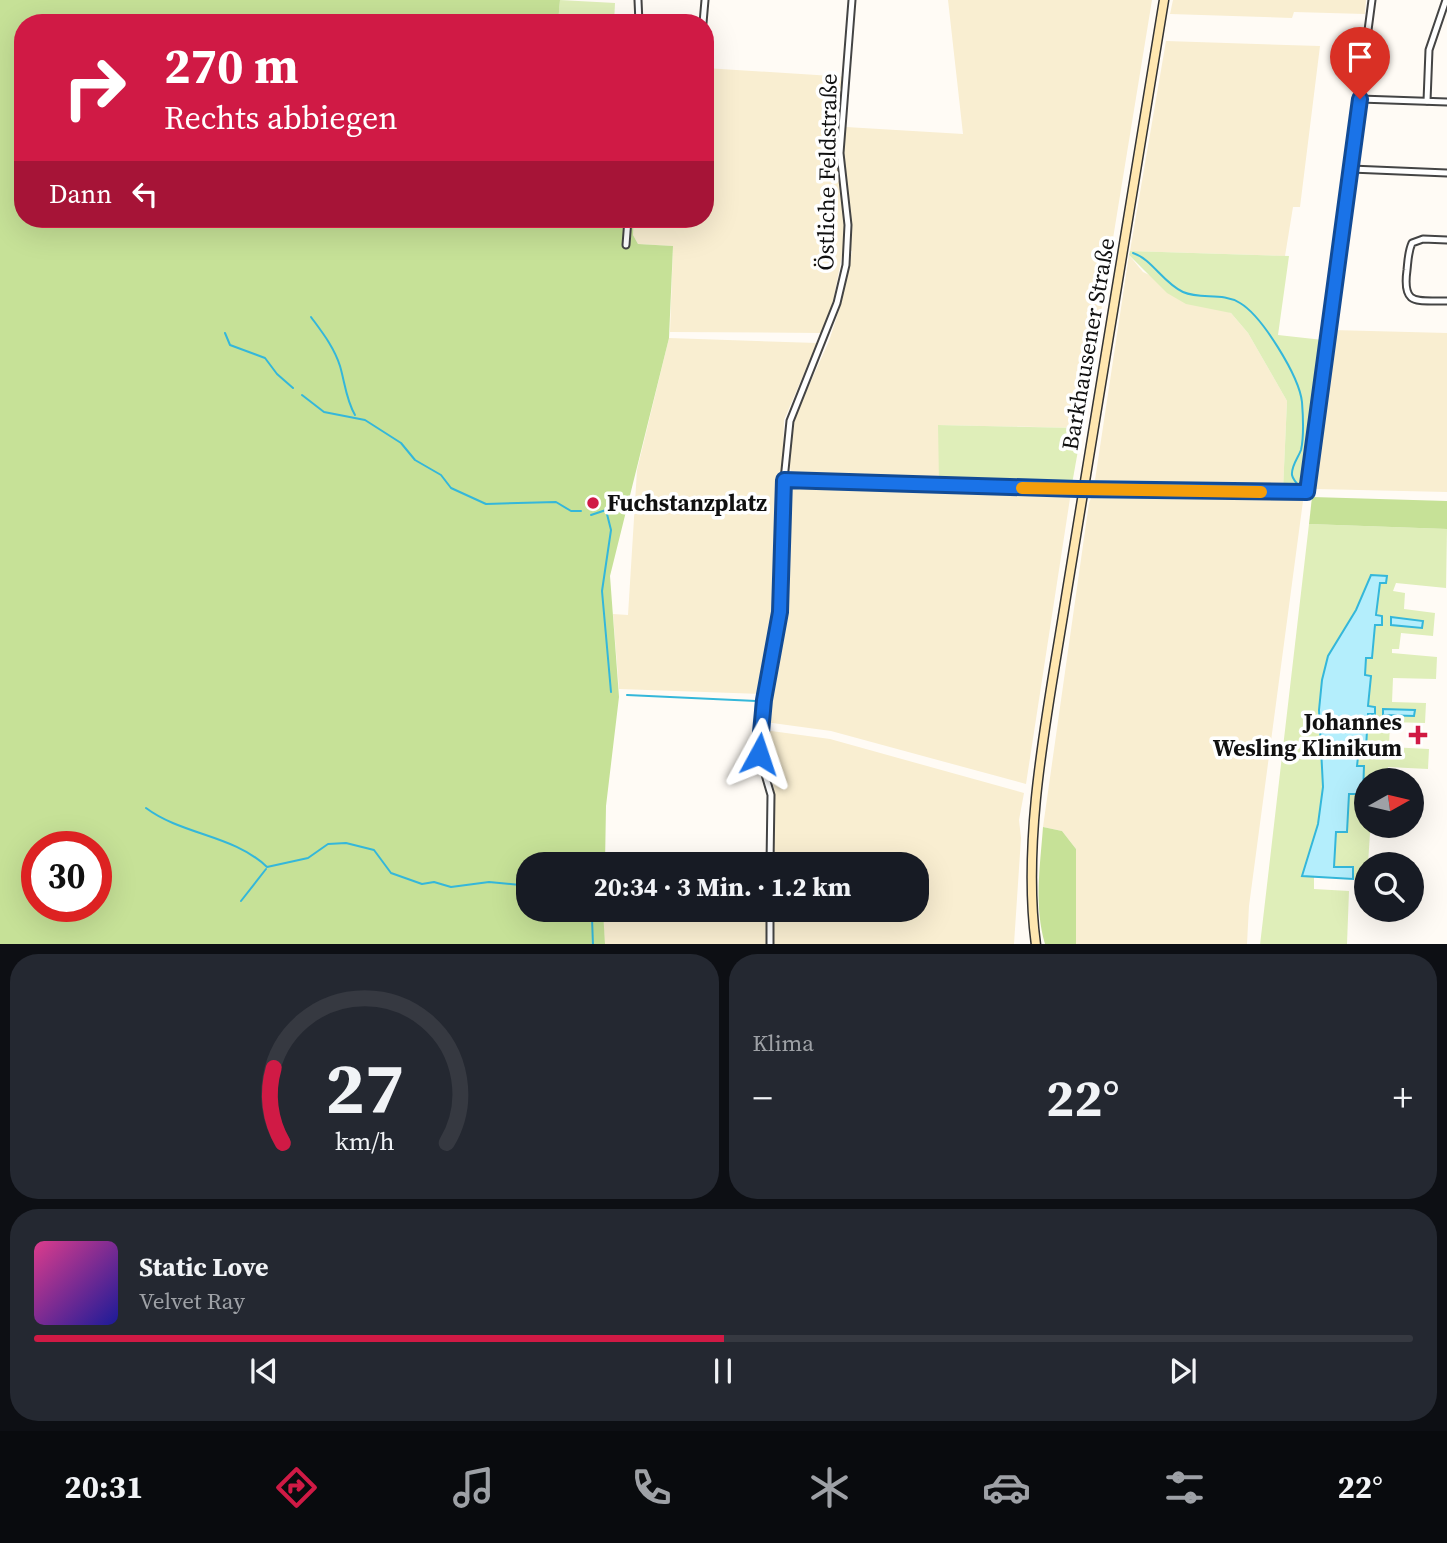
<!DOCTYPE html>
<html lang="de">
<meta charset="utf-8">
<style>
:root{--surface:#171b24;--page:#242831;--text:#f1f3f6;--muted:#9ea1a6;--line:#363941;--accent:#d01a45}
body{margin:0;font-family:"Source Serif 4",serif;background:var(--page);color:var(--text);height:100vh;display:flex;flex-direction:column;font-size:26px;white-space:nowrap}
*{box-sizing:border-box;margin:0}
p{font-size:23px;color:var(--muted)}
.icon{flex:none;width:38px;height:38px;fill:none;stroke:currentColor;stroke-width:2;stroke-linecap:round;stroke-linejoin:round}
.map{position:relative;height:944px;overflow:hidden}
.panel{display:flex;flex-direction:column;gap:10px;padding:10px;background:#0d0f14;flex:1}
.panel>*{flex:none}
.hud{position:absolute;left:14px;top:14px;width:700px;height:214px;border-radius:28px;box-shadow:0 7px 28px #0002;background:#d01a45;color:#fff;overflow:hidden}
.needle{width:46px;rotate:82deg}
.controls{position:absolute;left:1354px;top:768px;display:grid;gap:14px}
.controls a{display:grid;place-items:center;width:70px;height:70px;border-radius:50%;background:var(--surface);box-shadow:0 7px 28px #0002;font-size:35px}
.speed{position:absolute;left:21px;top:831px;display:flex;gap:14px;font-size:35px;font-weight:700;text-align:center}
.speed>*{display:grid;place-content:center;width:91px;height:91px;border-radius:50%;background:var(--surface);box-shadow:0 7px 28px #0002;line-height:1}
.speed .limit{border:10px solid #d22;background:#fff;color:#111}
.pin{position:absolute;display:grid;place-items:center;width:60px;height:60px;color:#fff;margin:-72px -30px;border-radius:50% 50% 50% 0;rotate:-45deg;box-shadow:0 0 7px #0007}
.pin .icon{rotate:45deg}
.me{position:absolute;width:77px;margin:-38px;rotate:5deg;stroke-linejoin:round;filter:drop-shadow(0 0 5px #0008)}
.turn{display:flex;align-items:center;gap:24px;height:147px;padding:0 35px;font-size:32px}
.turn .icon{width:91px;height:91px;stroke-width:2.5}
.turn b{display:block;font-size:49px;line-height:60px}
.then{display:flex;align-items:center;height:66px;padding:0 35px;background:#0003;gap:14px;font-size:26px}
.big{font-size:52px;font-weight:700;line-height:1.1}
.panel .card{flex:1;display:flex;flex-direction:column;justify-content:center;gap:10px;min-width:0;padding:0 24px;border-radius:28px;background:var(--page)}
.panel .dial{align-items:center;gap:0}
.dial svg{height:182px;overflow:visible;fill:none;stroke:var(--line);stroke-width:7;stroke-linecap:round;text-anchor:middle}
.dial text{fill:var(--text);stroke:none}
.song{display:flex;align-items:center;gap:21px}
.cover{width:84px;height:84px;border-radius:10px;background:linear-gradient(135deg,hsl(330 70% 55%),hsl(240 70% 35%))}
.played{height:7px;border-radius:4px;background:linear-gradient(90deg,var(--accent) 50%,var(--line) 50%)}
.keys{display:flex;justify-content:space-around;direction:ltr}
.heat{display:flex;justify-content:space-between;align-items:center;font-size:38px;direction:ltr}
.panel .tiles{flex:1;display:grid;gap:10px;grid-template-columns:1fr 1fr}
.card:last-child{grid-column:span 2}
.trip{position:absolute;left:516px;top:852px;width:413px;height:70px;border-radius:28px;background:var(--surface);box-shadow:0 7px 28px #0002;font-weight:700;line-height:70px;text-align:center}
.tabs{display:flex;height:112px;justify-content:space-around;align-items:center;background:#090b0e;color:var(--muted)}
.tabs .icon{width:49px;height:49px}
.tabs .current{color:var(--accent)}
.tabs b{font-size:32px;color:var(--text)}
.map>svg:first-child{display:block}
.farmland{fill:#f9eed1}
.green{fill:#dfeeb9}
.forest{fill:#c6e197;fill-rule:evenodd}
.water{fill:#b4eefc;stroke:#34b7da;stroke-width:2}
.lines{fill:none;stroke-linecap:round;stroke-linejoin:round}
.stream{stroke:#34b7da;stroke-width:2}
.minor-casing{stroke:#444;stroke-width:9}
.secondary-casing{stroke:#333;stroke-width:11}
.minor{stroke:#fff;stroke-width:5}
.secondary{stroke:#ffe7b0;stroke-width:8}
.route-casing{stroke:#114b97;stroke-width:18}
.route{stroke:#1a73e8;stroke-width:12}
.slow{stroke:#f59e0b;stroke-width:12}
.poi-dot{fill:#d01a45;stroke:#fff;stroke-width:2.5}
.labels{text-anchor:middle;stroke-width:7;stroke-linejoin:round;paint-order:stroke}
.street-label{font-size:23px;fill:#111;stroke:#fff}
.poi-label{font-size:23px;font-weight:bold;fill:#111;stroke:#fff;text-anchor:start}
</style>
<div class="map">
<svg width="1447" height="945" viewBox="0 0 1447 945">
<rect width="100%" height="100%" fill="#fffbf5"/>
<g class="farmland">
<polygon points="948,0 1152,0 1082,428 939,425 939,482 801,477 791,472 789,463 793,421 829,341 841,304 852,251 843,250 833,302 821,333 670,332 673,246 638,244 633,235 634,219 705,219 705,68 848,77 846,127 963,134"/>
<polygon points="1173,0 1366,0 1365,14 1294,12 1292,18 1170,14"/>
<polygon points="1166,41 1320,46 1300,207 1293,207 1285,256 1130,251"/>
<polygon points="1129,255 1143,272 1231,313 1248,333 1287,401 1283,490 1099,484 1095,480"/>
<polygon points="1332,330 1447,333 1447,492 1315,489 1312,486"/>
<polygon points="669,338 817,343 784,420 778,612 762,694 619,689 613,614 628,615 637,470"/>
<polygon points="790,485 1071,492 1026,784 831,731 765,722 784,614 786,489"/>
<polygon points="1115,491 1300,497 1303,501 1249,906 1247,944 1076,944 1076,849 1062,831 1043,827 1089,503 1091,498"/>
<polygon points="764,730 830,739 1024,793 1019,820 1021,838 1014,944 774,944 774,910 917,910 917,864 774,864 774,788 761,748"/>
<polygon points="643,910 766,910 766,944 605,944 603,916"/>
</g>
<g class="green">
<polygon points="560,0 615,3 614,23 558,23"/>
<polygon points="1130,251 1289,256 1278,335 1323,340 1305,487 1301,490 1283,490 1287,401 1248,333 1231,313 1186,304 1167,293 1129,255"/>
<polygon points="938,425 1082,428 1072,484 939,482"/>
<path d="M1309,524l138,5 -1,59 -50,-5 -3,8 12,2 -1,16 31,4 -2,23 -32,-3 -2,16h-7v4l45,4 -1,22 -43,-1 -1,24 34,1 -1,20 -35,-1 -1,25 40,2 -1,20 -40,-2 -1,13h-20v30l-4,1 -1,14 15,1v6l-7,1 -3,47 -14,-1v-12h-19l2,-36h11l2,-38 13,1 2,-28h-7l2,-19h7l2,-33h7l-7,-7 3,-31 -6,-1 1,-18h6l3,-33 6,1c-7,-14 -6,-37 5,-49l-15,-1 -15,35 -28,46 -9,54 4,77 -5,37 -16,51 12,2v12l35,2 -2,53 -87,1z"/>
</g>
<g class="forest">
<path d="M0,0h560l-2,23h-535v196h611l-1,16 5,9 35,2 -4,92 -59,238 9,121 -13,109 -1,58h-77v46h75l2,34 -605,1zM37,847h59v59h-59z"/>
<polygon points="1312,497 1447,501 1447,529 1309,524"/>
<path d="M1043,827l19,4 14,18v95h-31c-11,-38 -5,-77 -2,-117z"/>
</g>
<g class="water">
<polygon points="1371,575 1387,576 1386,583 1380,583 1376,615 1382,616 1382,625 1375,625 1372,658 1366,658 1365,675 1371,676 1368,706 1375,707 1375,714 1368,714 1366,748 1359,748 1357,766 1364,766 1363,794 1349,794 1347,832 1336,832 1334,867 1353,867 1353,879 1302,876 1318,824 1323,787 1319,710 1322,680 1328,656 1356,610"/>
<polygon points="1391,617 1423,621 1422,628 1391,625"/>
<polygon points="1383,709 1415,710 1414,716 1383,715"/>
</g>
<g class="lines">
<g class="stream">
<path d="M1133,253c19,6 30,30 50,39 18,8 39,0 57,11 22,13 59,73 62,99 1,13 2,35 -1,48 -3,8 -10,16 -9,25 1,5 5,9 9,13"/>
<path d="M311,317c11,15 23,30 29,49 5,17 6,34 15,49"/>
<polyline points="225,333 230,345 265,358 277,374 293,388"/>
<polyline points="302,395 324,412 365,420 401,443 415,460 441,475 451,488 486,504 556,502 571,511 581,511"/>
<polyline points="591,515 606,510 611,530 602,591 611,692"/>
<polyline points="627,695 756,701 755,723"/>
<path d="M146,808c36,27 88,27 121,59l41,-9 20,-14 18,-1 28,7 17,23 31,11 12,-2 17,5 38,-5 31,3 8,-4"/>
<polyline points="241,901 266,869"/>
<polyline points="581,910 592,918 593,945"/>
</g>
<g class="minor-casing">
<g id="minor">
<polyline points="638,0 639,23"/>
<polyline points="703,23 705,0"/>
<polyline points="1360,99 1447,102"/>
<polyline points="1427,101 1429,50 1446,0"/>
<polyline points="1351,169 1447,173"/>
<path d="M1447,240l-24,-1 -11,4c-4,9 -4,18 -5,27 -5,37 10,30 40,31"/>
<polyline points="626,245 628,219"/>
<polyline points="784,480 1307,492 1372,0"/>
<polyline points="770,864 771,795 759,754 764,700 780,612 784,480 790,421 837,303 846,265 848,225 840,153 852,0"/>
<polyline points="770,945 770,910"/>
</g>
</g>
<g class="secondary-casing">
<path id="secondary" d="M1036,945c-15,-110 13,-239 30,-348 31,-199 67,-398 98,-597"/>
</g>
<use href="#minor" class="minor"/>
<use href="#secondary" class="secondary"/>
</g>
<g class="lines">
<g class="route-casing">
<polyline id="route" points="759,754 764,700 780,612 784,480 1078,489 1307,492 1360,99"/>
</g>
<use href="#route" class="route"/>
<polyline class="slow" points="1022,488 1261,492"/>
</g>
<g class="poi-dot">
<circle cx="593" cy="503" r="7"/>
<path d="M1414.5 724.5h7v7h7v7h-7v7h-7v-7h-7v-7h7z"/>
</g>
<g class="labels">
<g class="street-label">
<text transform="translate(827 172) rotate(-89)" y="8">Östliche Feldstraße</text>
<text transform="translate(1088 344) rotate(-80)" y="8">Barkhausener Straße</text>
</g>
<g class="poi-label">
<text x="607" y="511">Fuchstanzplatz</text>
<text x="1402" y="730" text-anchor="end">Johannes<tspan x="1402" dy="26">Wesling Klinikum</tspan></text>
</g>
</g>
</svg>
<div class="controls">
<a><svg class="needle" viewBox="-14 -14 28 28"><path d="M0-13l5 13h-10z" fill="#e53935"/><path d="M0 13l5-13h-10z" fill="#9ea1a6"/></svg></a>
<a><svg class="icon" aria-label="search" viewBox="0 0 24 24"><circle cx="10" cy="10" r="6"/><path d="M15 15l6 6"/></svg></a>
</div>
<div class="speed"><div class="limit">30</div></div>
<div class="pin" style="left:1360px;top:99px;background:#d93025"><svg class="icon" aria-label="arrive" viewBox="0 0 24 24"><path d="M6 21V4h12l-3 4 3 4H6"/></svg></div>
<svg class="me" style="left:759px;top:754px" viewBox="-20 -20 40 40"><path d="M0-17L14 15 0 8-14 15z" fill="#1a73e8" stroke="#fff" stroke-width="4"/></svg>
<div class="trip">20:34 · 3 Min. · 1.2 km</div>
<div class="hud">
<div class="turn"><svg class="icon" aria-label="right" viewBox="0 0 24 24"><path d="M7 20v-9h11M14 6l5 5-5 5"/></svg><div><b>270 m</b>Rechts abbiegen</div></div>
<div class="then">Dann<svg class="icon" aria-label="left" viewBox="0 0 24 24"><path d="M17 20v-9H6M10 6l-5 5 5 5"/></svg></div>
</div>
</div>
<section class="panel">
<div class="tiles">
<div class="card dial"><svg viewBox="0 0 100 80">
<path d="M14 69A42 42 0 1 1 86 69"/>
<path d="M14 69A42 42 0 0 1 10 36" stroke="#d01a45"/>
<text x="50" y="56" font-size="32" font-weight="700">27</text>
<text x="50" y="72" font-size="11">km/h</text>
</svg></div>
<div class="card"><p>Klima</p>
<div class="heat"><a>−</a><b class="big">22°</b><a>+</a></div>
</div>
<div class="card">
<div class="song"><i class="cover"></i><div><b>Static Love</b><p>Velvet Ray</p></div></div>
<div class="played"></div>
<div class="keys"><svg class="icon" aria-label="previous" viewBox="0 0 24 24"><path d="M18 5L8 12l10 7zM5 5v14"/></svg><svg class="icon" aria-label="pause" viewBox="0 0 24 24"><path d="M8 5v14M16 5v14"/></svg><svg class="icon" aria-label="next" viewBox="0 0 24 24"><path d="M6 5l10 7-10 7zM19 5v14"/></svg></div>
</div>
</div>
</section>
<nav class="tabs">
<b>20:31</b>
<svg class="icon current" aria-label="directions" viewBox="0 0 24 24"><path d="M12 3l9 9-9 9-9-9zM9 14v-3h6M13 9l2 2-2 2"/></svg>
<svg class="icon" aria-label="music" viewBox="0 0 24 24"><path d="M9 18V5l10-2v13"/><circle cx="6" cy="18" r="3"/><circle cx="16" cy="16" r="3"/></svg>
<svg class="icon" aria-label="phone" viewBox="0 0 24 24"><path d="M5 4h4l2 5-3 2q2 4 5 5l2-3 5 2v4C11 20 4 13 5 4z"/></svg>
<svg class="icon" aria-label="climate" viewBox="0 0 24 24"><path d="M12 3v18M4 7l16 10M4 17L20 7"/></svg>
<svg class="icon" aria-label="car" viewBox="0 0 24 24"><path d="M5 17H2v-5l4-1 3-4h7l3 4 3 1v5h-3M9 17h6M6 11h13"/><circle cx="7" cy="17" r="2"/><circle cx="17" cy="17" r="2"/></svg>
<svg class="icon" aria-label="filters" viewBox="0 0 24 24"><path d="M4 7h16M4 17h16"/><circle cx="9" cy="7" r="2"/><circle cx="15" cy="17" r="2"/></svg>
<b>22°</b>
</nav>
